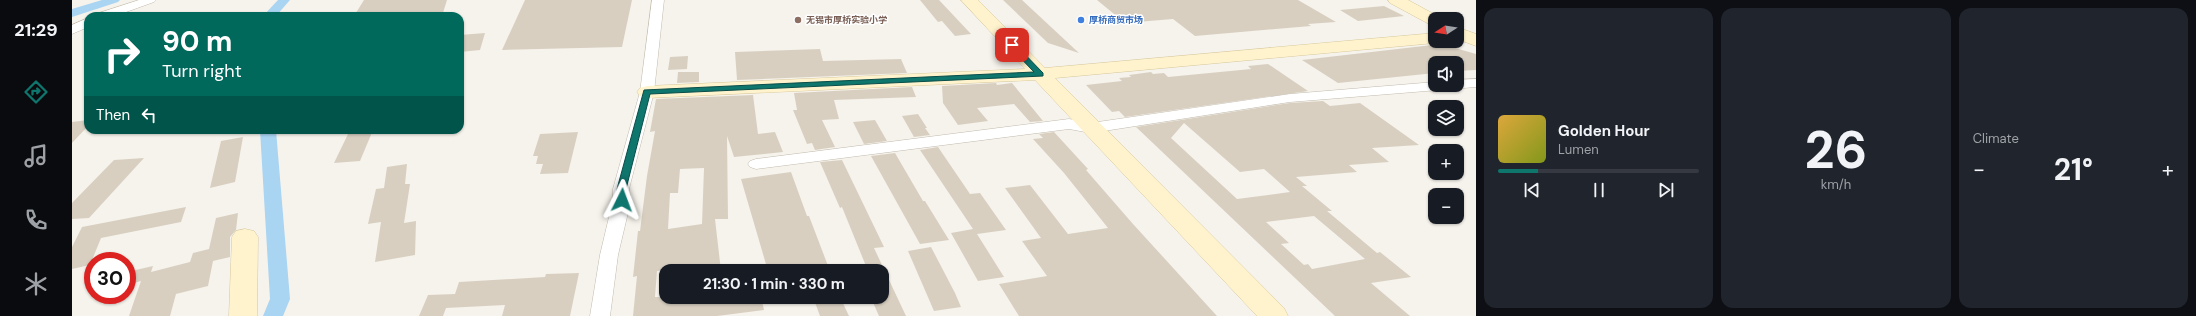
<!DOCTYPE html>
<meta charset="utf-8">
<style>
:root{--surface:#171b24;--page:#20242c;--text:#f1f3f6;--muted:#9ea1a6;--line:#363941;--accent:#0f766e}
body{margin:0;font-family:"DM Sans","Noto Sans SC",sans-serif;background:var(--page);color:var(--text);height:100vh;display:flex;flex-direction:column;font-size:15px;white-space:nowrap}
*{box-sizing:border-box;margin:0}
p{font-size:13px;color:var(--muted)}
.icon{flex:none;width:22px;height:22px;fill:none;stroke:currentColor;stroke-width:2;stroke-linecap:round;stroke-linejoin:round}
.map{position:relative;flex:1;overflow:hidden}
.drawer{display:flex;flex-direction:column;gap:8px;padding:8px;background:#0d0f14;width:720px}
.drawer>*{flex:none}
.banner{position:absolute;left:12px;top:12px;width:380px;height:122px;border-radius:12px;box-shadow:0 1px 3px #0004;background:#00695c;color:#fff;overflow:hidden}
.needle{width:26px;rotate:258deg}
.buttons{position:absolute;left:1356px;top:12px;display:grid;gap:8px}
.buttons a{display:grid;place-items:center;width:36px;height:36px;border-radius:8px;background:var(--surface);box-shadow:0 1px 3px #0004;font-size:20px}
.speed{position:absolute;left:12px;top:252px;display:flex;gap:8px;font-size:20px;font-weight:700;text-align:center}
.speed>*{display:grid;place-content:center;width:52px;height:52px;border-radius:50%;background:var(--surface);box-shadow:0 1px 3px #0004;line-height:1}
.speed .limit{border:6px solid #d22;background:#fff;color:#111}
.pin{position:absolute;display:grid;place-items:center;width:34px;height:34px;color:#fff;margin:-17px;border-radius:8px;box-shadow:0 2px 6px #0006}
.me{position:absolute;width:44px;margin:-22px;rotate:3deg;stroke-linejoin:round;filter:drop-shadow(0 0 3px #0008)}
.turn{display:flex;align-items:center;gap:14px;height:84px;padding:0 12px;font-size:18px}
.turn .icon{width:52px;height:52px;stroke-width:2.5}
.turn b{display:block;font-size:28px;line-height:34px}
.then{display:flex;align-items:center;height:38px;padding:0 12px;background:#0003;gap:8px;font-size:15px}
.big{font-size:30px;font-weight:700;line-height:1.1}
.drawer .widget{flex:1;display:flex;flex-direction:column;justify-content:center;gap:6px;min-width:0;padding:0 14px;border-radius:12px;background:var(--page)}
.drawer .dial{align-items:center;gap:0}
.dial b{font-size:52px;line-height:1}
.song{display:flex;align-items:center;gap:12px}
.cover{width:48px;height:48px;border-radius:6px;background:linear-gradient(135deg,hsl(40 70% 55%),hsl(70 70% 35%))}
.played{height:4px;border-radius:2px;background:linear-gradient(90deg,var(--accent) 20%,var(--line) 20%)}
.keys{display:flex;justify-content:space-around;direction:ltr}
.heat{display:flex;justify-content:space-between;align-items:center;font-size:22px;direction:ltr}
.drawer .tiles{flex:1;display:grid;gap:8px;grid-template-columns:repeat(3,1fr)}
.trip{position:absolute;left:587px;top:264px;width:230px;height:40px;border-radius:12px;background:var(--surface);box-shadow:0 1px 3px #0004;font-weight:700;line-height:40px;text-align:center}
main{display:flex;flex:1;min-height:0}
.dock{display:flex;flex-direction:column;width:72px;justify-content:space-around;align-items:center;background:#090b0e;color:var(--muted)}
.dock .icon{width:28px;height:28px}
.dock .on{color:var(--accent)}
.dock b{font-size:18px;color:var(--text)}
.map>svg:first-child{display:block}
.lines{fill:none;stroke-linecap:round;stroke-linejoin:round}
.canal{fill:#a9d4f2;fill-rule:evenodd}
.building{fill:#d8cfc1;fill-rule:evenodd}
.street-casing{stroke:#c2bbae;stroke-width:1}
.secondary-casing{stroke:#d6c79b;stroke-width:1}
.street{fill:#fff;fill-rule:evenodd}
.secondary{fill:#fff3cd;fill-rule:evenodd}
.route{fill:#0f766e;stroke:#0a4d48}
.education-dot{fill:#8d6e63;stroke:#fff;stroke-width:1.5}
.shop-dot{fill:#3f7fe0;stroke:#fff;stroke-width:1.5}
.labels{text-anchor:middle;stroke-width:3;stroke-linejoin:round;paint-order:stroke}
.far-education-label{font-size:9px;font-weight:bold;fill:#785e54;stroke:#fff;text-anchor:start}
.far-shop-label{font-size:9px;font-weight:bold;fill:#366cbe;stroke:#fff;text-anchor:start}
</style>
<main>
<nav class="dock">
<b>21:29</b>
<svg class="icon on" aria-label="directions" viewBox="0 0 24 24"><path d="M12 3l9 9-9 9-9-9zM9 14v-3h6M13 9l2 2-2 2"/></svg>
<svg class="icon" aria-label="music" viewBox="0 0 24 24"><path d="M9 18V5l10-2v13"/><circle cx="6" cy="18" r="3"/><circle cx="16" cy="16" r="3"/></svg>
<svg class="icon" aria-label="phone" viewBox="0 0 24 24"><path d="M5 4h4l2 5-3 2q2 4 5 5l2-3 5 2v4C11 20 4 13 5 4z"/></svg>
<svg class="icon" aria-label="climate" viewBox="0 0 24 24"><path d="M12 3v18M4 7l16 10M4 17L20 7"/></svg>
</nav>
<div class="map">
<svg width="1404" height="316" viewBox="0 0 1404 316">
<rect width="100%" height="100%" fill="#f6f3ec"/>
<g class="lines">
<g class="canal">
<polygon points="30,0 48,0 46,2 0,17 0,9"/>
<polygon points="206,0 218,0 204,16 191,16"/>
<polygon points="188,130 204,130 218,299 211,316 191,316 198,299"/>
</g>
</g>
<g class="building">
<polygon points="292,0 375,0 370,16 282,16"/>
<polygon points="453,0 560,0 550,47 430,50"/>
<polygon points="848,0 867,0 899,34 883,36 870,21 866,22"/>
<polygon points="931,0 950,0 1007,53 976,43"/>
<polygon points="1025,0 1226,0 1264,22 1236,24 1239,26 1123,36 1101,19 1053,23"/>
<polygon points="1312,6 1332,16 1286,21 1268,10"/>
<polygon points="413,33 408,50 388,52 388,35"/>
<polygon points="1369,44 1404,54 1404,70 1385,71 1385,63 1363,63 1363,73 1266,83 1230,60"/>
<polygon points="748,49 751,61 829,59 835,73 665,80 663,52"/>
<polygon points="616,56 615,69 596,70 598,57"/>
<polygon points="1196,64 1236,91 1053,117 1047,111 1040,112 1014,85 1050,81 1047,78 1059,77 1057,75 1079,72 1081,74 1092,73 1096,77 1179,69 1176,66"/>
<polygon points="606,72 627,72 627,82 605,83"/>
<polygon points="924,83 925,85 940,83 971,121 958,122 942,104 905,108 916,121 886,125 871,103 870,86"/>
<polygon points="840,87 844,97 762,100 767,119 750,120 763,147 743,150 740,143 735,144 721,110 725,110 722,93"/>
<path d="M681,95l5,39 17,-2 8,20 -49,5 -7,-21 1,83h-13l6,52h-23v-5l-41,5 -2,26h106l3,13 -47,6h-84l4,-40 -4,1 5,-46h2l7,-55 8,-45 -5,1 6,-33zM632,168l-2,56 -34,5 2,-36h8l2,-24z"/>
<path d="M1251,101l7,5 30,-3 59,42 -47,3 17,14 -40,3 8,7 -61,5 11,9h-5l30,25h-5l50,42 3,-1 31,25 -40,6 39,33h-75l-199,-189 154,-24zM1112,123l56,49 24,-3 26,23 -53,7 -66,-61zM1242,216l51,43 -53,10 -4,-5 -4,1 -23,-21 8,-1 -23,-21z"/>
<polygon points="846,114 855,128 853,128 858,135 842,137 830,116"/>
<polygon points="16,120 16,126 0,143 0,122"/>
<polygon points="803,120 815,141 792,144 781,122"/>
<polygon points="278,130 301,130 288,161 262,163"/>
<polygon points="506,132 496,173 468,174 471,164 464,164 466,156 461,156 468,134"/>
<polygon points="982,132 1016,169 1014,170 1061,224 1145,316 947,316 927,284 975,276 950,241 969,238 933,188 958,185 996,234 1036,228 992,173 961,139 971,138 967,134"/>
<polygon points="171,137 163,182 138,188 149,141"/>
<polygon points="866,147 898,194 908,193 934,230 905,234 932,277 906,281 879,233 901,229 848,150"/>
<polygon points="823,153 851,201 853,201 877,240 848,244 799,156"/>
<polygon points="72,158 17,218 0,219 0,203 42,160"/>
<polygon points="770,160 812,247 802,248 834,316 807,316 800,300 810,299 810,271 796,271 770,207 768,208 748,162"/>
<polygon points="335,164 333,184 338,184 332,223 344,221 343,255 303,262 309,222 296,224 304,189 312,188 315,167"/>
<polygon points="719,172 735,216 737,216 758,271 696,271 669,179"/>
<polygon points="114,207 109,222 29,238 18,265 0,269 0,247 10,227"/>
<polygon points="166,213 164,230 158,237 158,257 141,261 136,286 104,294 98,316 57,316 69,281 55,285 55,272 81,266 79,272 118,262 121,253 137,249 144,218"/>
<polygon points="859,247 883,293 889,307 862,311 836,251"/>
<polygon points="507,273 498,316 430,316 433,305 374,308 371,316 347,316 356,295 383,294 387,282 473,277 474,274"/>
<polygon points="741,297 768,297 777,316 748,316"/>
</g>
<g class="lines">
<g class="street-casing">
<g id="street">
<polygon points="67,0 84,0 82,2 43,16 25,16 27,13"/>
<polygon points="580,0 592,0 582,92 557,189 559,200 546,255 538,316 518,316 528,255 541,200 541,189 568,92"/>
<polygon points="16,18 16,27 0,34 0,25"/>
<polygon points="1404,79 1404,87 1218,102 1019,133 997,129 684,169 678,167 676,164 678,161 684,159 997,119 1019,123 1218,94 1363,82 1363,85 1385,85 1385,80"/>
</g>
</g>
<g class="secondary-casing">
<g id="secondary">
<polygon points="889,0 906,0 973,68 1363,33 1363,41 1370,41 1363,43 983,78 1212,308 1216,316 1185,316 963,80 575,98 568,96 565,92 568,88 575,86 953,69"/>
<polygon points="1316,0 1336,0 1371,19 1363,19 1363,25 1357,24 1318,3"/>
<polygon points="1385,27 1404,34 1404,46 1385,39"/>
<polygon points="173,229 182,231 186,237 185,316 157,316 160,237 164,231"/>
</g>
</g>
<use href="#street" class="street"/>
<use href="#secondary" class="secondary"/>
</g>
<polygon class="route" points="937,43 942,43 971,73 971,76 578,94 554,189 555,200 550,203 545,200 545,189 572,90 962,72 937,46"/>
<circle class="education-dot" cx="726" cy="20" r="4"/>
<circle class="shop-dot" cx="1009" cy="20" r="4"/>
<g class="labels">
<g class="far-education-label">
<text x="734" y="23">无锡市厚桥实验小学</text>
</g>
<g class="far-shop-label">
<text x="1017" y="23">厚桥商贸市场</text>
</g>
</g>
</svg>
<div class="buttons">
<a><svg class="needle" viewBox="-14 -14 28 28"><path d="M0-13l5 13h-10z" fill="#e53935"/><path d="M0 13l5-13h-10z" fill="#9ea1a6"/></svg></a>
<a><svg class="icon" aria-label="sound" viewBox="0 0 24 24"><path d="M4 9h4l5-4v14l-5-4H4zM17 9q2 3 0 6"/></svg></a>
<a><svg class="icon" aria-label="layers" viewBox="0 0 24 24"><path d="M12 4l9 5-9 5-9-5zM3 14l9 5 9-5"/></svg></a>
<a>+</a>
<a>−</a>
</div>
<div class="speed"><div class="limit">30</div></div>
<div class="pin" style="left:940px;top:45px;background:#d93025"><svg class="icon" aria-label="arrive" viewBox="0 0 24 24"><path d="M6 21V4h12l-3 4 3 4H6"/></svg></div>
<svg class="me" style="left:550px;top:200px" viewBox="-20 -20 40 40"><path d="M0-17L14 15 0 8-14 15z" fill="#0f766e" stroke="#fff" stroke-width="4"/></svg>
<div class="trip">21:30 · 1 min · 330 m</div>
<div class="banner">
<div class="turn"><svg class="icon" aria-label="right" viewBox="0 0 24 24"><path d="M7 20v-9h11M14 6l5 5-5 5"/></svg><div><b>90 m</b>Turn right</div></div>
<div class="then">Then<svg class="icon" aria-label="left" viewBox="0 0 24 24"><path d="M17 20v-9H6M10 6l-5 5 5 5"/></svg></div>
</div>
</div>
<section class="drawer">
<div class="tiles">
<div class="widget">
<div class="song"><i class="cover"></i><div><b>Golden Hour</b><p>Lumen</p></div></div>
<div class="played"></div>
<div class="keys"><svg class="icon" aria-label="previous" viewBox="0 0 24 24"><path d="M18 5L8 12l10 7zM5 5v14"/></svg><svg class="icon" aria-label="pause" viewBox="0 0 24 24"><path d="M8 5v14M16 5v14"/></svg><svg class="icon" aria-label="next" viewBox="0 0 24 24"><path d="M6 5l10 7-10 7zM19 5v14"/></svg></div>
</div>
<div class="widget dial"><b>26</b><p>km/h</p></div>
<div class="widget"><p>Climate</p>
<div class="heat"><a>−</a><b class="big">21°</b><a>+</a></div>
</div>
</div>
</section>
</main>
